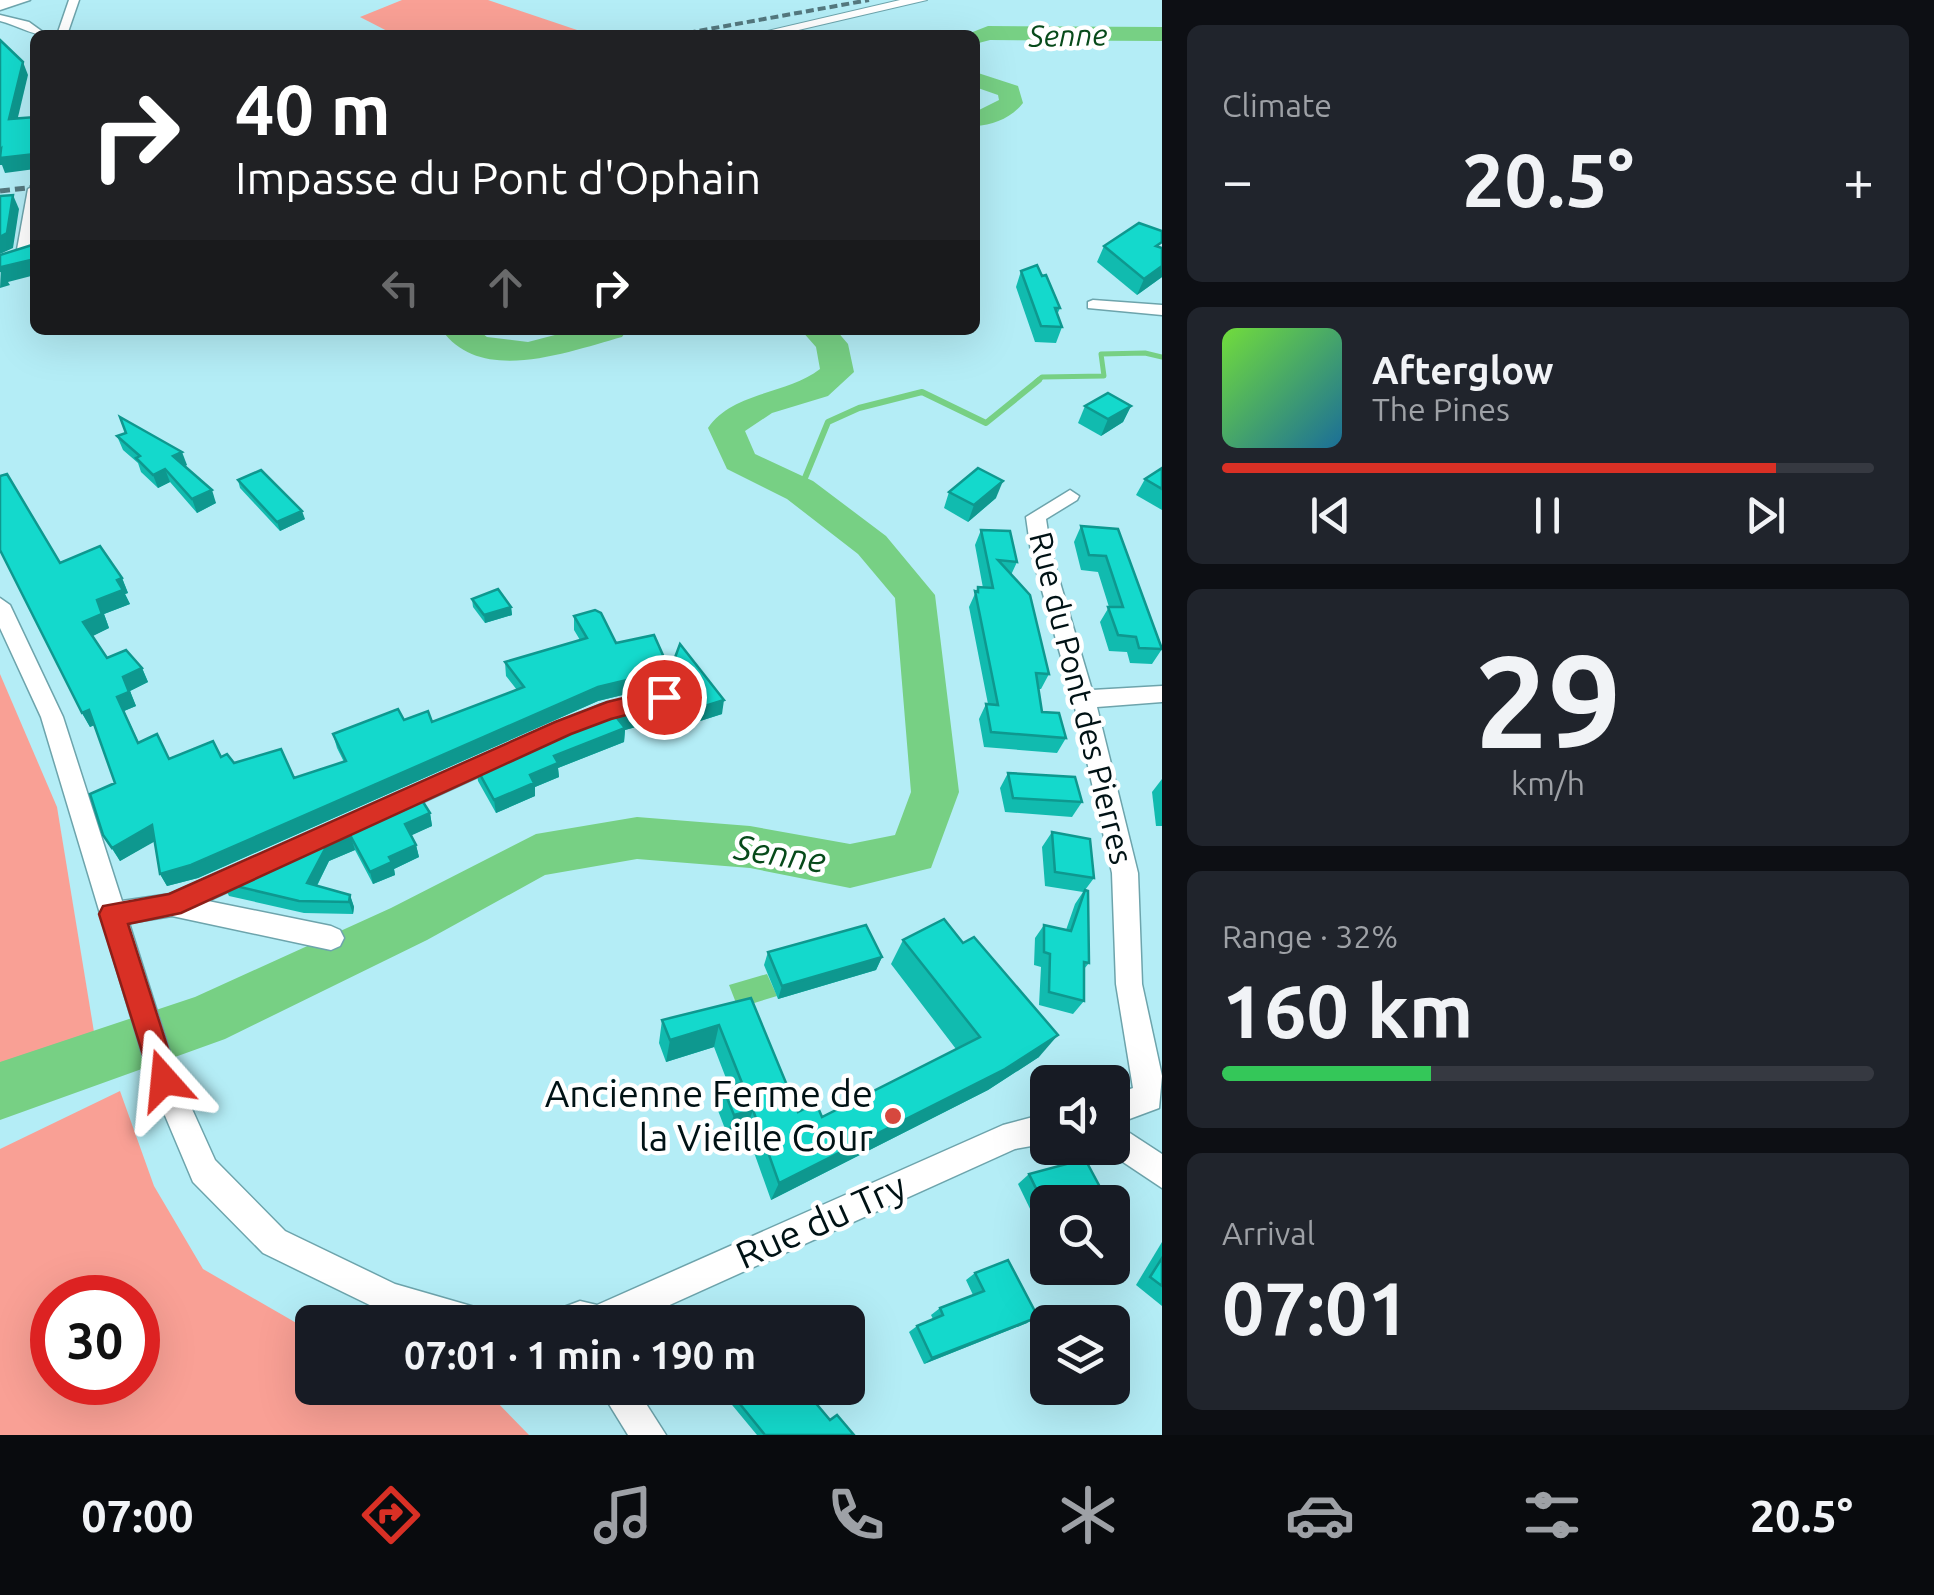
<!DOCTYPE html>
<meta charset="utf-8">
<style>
:root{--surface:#171b24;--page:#20242c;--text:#f1f3f6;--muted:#9ea1a6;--line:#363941;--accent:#d93025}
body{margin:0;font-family:Ubuntu,sans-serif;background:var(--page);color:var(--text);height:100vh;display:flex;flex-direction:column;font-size:38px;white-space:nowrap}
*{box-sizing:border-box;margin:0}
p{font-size:32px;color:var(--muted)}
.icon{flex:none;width:55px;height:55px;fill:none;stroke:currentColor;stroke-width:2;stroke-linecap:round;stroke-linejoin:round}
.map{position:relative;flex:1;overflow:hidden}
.drawer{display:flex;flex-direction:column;gap:25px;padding:25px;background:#0d0f14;width:772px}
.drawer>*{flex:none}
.top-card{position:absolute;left:30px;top:30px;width:950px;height:305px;border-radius:15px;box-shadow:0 10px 40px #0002;background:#202124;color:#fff;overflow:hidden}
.buttons{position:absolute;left:1030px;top:1065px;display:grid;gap:20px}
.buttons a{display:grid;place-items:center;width:100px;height:100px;border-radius:15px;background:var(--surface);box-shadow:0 10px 40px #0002;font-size:50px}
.speed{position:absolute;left:30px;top:1275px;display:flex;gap:20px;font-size:50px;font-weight:700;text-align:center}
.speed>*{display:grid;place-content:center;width:130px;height:130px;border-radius:50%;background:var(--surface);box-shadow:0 10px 40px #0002;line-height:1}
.speed .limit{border:15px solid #d22;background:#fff;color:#111}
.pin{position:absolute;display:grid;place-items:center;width:85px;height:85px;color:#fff;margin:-42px;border:5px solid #fff;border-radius:50%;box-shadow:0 2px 10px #0007}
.me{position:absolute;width:110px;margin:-55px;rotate:342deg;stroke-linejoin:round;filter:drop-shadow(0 0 8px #0008)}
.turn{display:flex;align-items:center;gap:35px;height:210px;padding:0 40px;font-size:45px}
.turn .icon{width:130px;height:130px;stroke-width:2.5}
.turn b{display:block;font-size:70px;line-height:85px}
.lanes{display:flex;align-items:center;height:95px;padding:0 40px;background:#0003;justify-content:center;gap:50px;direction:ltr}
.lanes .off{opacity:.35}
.big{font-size:75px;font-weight:600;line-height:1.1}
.drawer .widget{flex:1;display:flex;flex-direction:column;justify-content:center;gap:15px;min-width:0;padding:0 35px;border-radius:15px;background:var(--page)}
.drawer .dial{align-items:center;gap:0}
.dial b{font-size:130px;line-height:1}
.song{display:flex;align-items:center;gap:30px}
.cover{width:120px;height:120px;border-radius:15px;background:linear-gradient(135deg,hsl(100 70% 55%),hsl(200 70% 35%))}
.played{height:10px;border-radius:5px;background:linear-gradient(90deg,var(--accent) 85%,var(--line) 85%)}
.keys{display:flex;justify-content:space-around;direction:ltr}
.heat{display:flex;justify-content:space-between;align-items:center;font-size:55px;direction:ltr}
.charge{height:15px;border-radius:8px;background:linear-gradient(90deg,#34c759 32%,var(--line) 0)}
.trip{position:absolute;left:295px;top:1305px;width:570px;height:100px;border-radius:15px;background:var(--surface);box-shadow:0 10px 40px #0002;font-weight:600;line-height:100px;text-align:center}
.dock{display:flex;height:160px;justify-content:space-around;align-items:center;background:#090b0e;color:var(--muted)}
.dock .icon{width:70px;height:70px}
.dock .active{color:var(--accent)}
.dock b{font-size:45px;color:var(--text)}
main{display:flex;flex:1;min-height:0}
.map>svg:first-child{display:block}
.green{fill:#f9a095;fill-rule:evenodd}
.water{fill:#77d084}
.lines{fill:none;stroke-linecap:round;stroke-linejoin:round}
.stream-far1{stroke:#77d084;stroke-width:5}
.stream{stroke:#77d084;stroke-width:6}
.river{fill:#77d084;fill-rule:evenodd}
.street-casing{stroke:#6da4ac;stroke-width:3}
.secondary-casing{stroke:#6da4ac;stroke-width:2}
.primary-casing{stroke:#6da4ac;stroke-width:3}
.street{fill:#fff;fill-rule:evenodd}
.secondary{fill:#fff;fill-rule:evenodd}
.primary{fill:#fff;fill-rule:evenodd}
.rail-far1{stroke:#54787e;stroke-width:4;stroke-dasharray:8 4;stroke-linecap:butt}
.rail{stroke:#54787e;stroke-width:5;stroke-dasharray:10 5;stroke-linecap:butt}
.wall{fill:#11bbaf}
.shaded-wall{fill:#0e988f}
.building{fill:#14d9cc;stroke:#0e988f;stroke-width:2.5}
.route{fill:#d93025;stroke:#8d1f18;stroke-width:2.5}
.poi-dot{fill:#d6483e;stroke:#fff;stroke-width:4}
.labels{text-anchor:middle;stroke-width:9;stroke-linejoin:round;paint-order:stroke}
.far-water-label{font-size:30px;font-style:italic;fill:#074a1a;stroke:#fff}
.street-label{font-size:32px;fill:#001215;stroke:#fff}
.water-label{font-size:35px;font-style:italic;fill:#074a1a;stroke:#fff}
.near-poi-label{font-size:38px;fill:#001215;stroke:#fff;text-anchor:end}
.near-street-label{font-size:38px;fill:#001215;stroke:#fff}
</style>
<main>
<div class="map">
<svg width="1162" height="1435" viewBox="0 0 1162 1435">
<rect width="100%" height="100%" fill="#b4edf6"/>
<g class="green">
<polygon points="402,0 488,0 592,35 395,35 360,17"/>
<polygon points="0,674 57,807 94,1032 0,1073"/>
<path d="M120,1091l34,95 49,83 109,63v56h151l30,10 36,37h-529v-286zM52,1298h86v84h-86z"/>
</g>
<polygon class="water" points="767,974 777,996 738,1008 729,985"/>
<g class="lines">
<polyline class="stream-far1" points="1036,382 1042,377 1104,376 1101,354 1145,353 1162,357"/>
<polyline class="stream" points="800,490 828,422 859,408 922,392 986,423 1039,380"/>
<g class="river">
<polygon points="988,26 1162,27 1162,41 990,40 975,44 975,35 965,35"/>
<path d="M975,72l43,14 5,17c-12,15 -29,22 -48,23v-14l24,-12 -1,-5 -23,-8z"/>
<path d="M442,330h36l9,7 41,5 46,-12h53l-5,7c-52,14 -141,49 -180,-7z"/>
<path d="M801,330h35l12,14 6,28 -26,24 -56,17 -27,18 10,23 58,27 73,55 49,59 24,197 -28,76 -81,20 -100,-20 -113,-9 -92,16 -118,65 -202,99 -225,81v-58l195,-65 196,-89 145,-74 101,-17 113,9 100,18 45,-9 16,-43 -16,-194 -37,-44 -71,-55 -60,-30 -19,-41c25,-37 79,-33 112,-59l-4,-22z"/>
</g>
<g class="street-casing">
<g id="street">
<polygon points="69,0 79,0 67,35 57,35"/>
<path d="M0,15l29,7 18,13c-16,0 -30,-10 -47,-14z"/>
<polygon points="35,185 35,228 30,255 23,259 16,255 28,189"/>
<polygon points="1093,300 1162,305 1162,315 1088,308 1088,302"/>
<polygon points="1070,490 1079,496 1077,500 1046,519 1051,552 1092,690 1162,686 1162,702 1097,707 1138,873 1142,984 1162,1076 1159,1108 1116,1124 1162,1154 1162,1188 1102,1148 1112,1148 1112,1096 1133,1088 1116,984 1112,873 1073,699 1031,552 1026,517"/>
<polygon points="0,598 10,605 63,717 122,901 170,894 599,705 664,689 672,691 675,697 672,703 611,719 571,734 208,901 331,926 340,930 344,938 340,946 331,950 172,916 129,923 178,1078 215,1160 285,1231 395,1284 485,1310 489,1322 417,1322 380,1310 263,1253 193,1182 150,1080 41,717 0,628"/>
<polygon points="1048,1113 1048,1143 1015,1149 632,1322 552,1322 556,1310 580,1301 597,1305 1003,1125"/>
<polygon points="599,1388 636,1388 666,1435 628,1435"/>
</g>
</g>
<g class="secondary-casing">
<polygon id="secondary" points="900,0 927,0 777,35 750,35"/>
</g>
<g class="primary-casing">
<polygon id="primary" points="0,0 30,0 0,10"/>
</g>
<use href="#street" class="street"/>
<use href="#secondary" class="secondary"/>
<use href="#primary" class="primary"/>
<polyline class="rail-far1" points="676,35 869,0"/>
<polyline class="rail" points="0,191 35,187"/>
</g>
<g class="wall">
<polygon points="1104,246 1162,277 1137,295 1097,262"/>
<polygon points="1021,271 1042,276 1060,308 1057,315 1062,327 1056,343 1035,342 1016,287"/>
<polygon points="1085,406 1131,406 1123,422 1101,436 1078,423"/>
<polygon points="117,436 187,465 185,466 216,503 197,513 170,482 158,488 141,472 138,463 123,450"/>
<polygon points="1162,468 1162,510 1136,495 1145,479"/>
<polygon points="238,480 305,519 280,531 240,488"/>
<polygon points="949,492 996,498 968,522 944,508"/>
<polygon points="1081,526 1118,529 1162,649 1152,664 1130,663 1127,652 1109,651 1100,622 1109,607 1098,572 1081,570 1074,542"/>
<polygon points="981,530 1017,562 1011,575 1049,674 1041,689 1039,689 1042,712 1066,738 1057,753 984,747 979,719 986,704 988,704 969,607 978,587 983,588 975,545"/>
<polygon points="60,563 122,578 128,593 125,594 130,604 104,614 109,628 92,636 107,658 142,668 148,682 130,691 136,706 124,711 138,742 169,759 221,757 234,763 294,778 344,762 337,748 333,734 404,720 432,722 517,690 506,676 505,662 580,640 574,630 574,616 616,643 670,671 680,644 722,714 672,730 665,719 625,730 624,742 558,768 559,777 535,787 535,796 496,813 478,781 476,767 674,693 675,691 673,687 663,685 598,701 198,878 167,886 160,874 154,841 120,861 103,835 115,783 94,725 90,727 82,713"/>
<polygon points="472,599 511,607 512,615 485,623 473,607"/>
<polygon points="1008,773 1082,802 1072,817 1005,812 1000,788"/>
<polygon points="1162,779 1162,826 1156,826 1152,792"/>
<polygon points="430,813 432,826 411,835 416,845 419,857 394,869 395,875 373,884 355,850 329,861 317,886 350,895 354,907 353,914 304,913 229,896 223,883"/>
<polygon points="1052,832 1094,878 1085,890 1089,963 1084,969 1084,1001 1073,1014 1039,1005 1041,967 1034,965 1035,938 1044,925 1066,930 1075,904 1083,892 1045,886 1042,847"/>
<polygon points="903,940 1039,1057 988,1090 771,1200 746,1130 727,1134 717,1108 723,1088 729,1086 714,1047 666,1062 659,1043 662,1020 751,998 798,1112 822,1117 956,1049 891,964"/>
<polygon points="768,952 882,957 876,970 778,999 764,965"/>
<polygon points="1029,1174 1048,1202 1048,1246 1018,1184"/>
<polygon points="1162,1242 1162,1306 1136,1285"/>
<polygon points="975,1273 1027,1323 924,1364 909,1332 917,1326 933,1319 931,1315 940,1308 973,1295 966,1280"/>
<polygon points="718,1388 803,1388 830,1420 854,1435 757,1435"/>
</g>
<g class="shaded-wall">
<polygon points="23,62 28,75 14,134 9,119"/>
<polygon points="0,150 35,154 35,169 5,173 2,165 0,165"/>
<polygon points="13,195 19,209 13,248 0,254 0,237"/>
<polygon points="35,259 35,275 8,282 10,285 0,288 1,267"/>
<polygon points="1162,266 1162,277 1137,295 1144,279"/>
<polygon points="1131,406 1123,422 1101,436 1108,419"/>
<polygon points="182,452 187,465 178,469 173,456"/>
<polygon points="165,469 170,482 158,488 153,475"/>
<polygon points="1003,481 996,498 968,522 974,505"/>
<polygon points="212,490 216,503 197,513 192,499"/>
<polygon points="302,511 305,519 280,531 277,522"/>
<polygon points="122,578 128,593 125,594 130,604 104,614 109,628 91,637 83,622 97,600 117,580"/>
<polygon points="511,607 512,615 485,623 484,615"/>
<polygon points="142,668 148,682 130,691 136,706 124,711 145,756 117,697 123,677"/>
<polygon points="664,671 663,685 598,701 198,878 167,886 160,874 598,687"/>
<polygon points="724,700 722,714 672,730 673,716"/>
<polygon points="666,705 665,719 625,730 624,742 558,768 559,777 535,787 535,796 496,813 494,800 530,775 554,756 617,718"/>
<polygon points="89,710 97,724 90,727 82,713"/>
<polygon points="430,813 432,826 408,837 405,824"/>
<polygon points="152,825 159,839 120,861 112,848"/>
<polygon points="351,837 355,850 329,861 312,895 307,883 325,849"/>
<polygon points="416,845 419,857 394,869 395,875 373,884 370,872 389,857"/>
<polygon points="350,895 354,907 353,914 349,902"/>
<polygon points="882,957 876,970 778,999 782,986"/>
<polygon points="719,1025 714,1047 666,1062 670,1040"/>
<polygon points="1058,1035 1039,1057 988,1090 771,1200 779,1183"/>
<polygon points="753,1110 746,1130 727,1134 734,1115"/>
<polygon points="1038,1317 1027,1323 924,1364 932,1358"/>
</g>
<g class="building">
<polygon points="0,40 23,62 9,119 35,117 35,154 0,158 1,149 0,150"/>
<polygon points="13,195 7,233 0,237 0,196"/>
<polygon points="35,219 35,259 1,267 3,270 0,271 0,255 32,245 32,220"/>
<polygon points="1139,223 1162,231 1162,242 1156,246 1162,248 1162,266 1144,279 1104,246"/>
<polygon points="1037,265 1042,276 1046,275 1060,308 1055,308 1062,327 1041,326 1021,271"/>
<polygon points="1108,393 1131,406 1108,419 1085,406"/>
<polygon points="120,417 182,452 173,456 212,490 192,499 165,469 153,475 136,458 140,456 117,436 126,433"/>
<polygon points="978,468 1003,481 974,505 949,492"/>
<polygon points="1162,468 1162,489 1145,479"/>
<polygon points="261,470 302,511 277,522 238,480"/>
<polygon points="7,474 60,563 100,546 122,578 117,580 123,590 97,600 102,614 83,622 107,658 126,650 142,668 123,677 129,692 117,697 138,743 157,734 169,759 213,741 221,757 227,754 234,763 281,749 294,778 346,761 333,734 398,709 404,720 428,711 432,722 524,687 505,662 587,638 574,616 595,610 601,613 616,643 654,635 670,671 680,644 724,700 673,716 666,705 617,718 625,728 554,756 558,763 530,775 534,783 494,800 476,767 572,724 674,693 680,681 674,673 664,671 598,687 191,865 160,874 152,825 112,848 103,835 90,794 115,783 89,710 82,713 0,550 0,476"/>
<polygon points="1081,526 1118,529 1162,649 1139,648 1136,637 1118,635 1108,607 1123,607 1106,556 1089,555"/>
<polygon points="981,530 1010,531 1017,562 998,560 1030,595 1049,674 1036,673 1042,712 1059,713 1066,738 991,732 986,704 998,705 975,591 978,592 978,587 993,588"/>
<polygon points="498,589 511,607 484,615 472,599"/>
<polygon points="1008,773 1075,777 1082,802 1013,798"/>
<polygon points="418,794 430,813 405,824 416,845 389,857 392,862 370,872 351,837 325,849 307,883 350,895 349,902 299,901 223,883"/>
<polygon points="1052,832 1090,839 1094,878 1055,872"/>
<polygon points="1085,890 1088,891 1089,963 1084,962 1084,1001 1049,992 1050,954 1044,952 1044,925 1071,931"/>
<polygon points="944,919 963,943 974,937 1058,1035 1005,1069 779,1183 753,1110 734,1115 723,1088 742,1083 719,1025 670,1040 662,1020 751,998 798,1112 816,1103 822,1117 980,1037 903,940"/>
<polygon points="866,925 882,957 782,986 768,952"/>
<polygon points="1085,1159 1108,1202 1048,1202 1048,1213 1029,1174"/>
<polygon points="1162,1258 1162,1286 1150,1277"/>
<polygon points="1008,1260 1038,1317 932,1358 917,1326 943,1315 940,1308 984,1291 975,1273"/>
<polygon points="749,1315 755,1322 742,1322"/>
<polygon points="727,1388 803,1388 830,1420 837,1415 854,1435 765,1435"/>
</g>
<polygon class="route" points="664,688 675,697 672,703 611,719 571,734 181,913 128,924 178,1080 174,1090 164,1095 154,1090 99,914 103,906 169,894 555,722 607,702"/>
<circle class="poi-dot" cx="893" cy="1116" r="10"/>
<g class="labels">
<g class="far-water-label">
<text transform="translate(1068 36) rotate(-1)" y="10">Senne</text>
</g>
<g class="street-label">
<text transform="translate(1081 698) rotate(76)" y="11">Rue du Pont des Pierres</text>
</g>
<g class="water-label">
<text transform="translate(780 854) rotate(9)" y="12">Senne</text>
</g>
<g class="near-poi-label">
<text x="873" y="1107">Ancienne Ferme de<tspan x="873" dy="44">la Vieille Cour</tspan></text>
</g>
<g class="near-street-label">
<text transform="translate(821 1221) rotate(-24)" y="13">Rue du Try</text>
</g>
</g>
</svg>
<div class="buttons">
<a><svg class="icon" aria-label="sound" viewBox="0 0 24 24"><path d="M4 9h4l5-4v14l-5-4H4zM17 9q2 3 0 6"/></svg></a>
<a><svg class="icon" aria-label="search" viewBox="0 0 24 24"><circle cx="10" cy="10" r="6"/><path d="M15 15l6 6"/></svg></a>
<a><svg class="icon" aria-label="layers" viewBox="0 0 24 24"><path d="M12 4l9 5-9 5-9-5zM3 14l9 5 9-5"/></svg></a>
</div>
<div class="speed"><div class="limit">30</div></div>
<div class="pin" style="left:664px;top:697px;background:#d93025"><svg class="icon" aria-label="arrive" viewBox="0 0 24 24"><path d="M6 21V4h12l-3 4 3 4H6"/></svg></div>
<svg class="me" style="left:164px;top:1080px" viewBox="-20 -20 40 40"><path d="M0-17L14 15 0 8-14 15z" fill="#d93025" stroke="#fff" stroke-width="4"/></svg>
<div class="trip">07:01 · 1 min · 190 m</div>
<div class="top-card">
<div class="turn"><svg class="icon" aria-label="right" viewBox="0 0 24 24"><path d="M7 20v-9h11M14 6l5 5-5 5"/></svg><div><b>40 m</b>Impasse du Pont d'Ophain</div></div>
<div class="lanes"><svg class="icon off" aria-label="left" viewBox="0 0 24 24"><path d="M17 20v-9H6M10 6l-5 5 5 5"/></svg><svg class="icon off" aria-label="ahead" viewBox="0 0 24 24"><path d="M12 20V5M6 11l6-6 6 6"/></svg><svg class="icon" aria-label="right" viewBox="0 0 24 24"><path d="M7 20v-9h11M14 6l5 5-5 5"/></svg></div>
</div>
</div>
<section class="drawer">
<div class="widget"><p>Climate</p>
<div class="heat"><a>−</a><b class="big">20.5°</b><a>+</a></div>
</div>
<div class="widget">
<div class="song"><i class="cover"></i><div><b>Afterglow</b><p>The Pines</p></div></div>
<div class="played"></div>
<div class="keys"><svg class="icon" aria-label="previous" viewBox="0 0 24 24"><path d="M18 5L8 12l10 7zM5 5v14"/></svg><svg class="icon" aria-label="pause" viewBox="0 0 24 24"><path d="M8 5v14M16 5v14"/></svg><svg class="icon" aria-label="next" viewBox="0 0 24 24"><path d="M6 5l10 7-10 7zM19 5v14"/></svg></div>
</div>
<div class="widget dial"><b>29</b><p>km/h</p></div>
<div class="widget"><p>Range · 32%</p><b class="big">160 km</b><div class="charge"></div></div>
<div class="widget"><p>Arrival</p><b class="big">07:01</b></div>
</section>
</main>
<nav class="dock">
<b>07:00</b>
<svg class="icon active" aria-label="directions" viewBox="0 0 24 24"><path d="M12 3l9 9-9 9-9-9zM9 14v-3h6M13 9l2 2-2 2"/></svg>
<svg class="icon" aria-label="music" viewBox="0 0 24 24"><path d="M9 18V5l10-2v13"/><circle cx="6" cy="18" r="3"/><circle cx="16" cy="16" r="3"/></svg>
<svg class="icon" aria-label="phone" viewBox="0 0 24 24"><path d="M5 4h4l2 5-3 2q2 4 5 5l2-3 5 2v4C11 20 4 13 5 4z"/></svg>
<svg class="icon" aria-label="climate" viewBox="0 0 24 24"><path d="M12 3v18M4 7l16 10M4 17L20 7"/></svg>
<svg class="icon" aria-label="car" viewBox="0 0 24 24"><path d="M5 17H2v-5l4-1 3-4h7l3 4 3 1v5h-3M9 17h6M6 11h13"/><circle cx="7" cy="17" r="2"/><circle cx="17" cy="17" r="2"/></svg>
<svg class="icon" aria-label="filters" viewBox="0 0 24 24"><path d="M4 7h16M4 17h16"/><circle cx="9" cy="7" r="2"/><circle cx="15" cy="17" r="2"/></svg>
<b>20.5°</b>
</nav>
